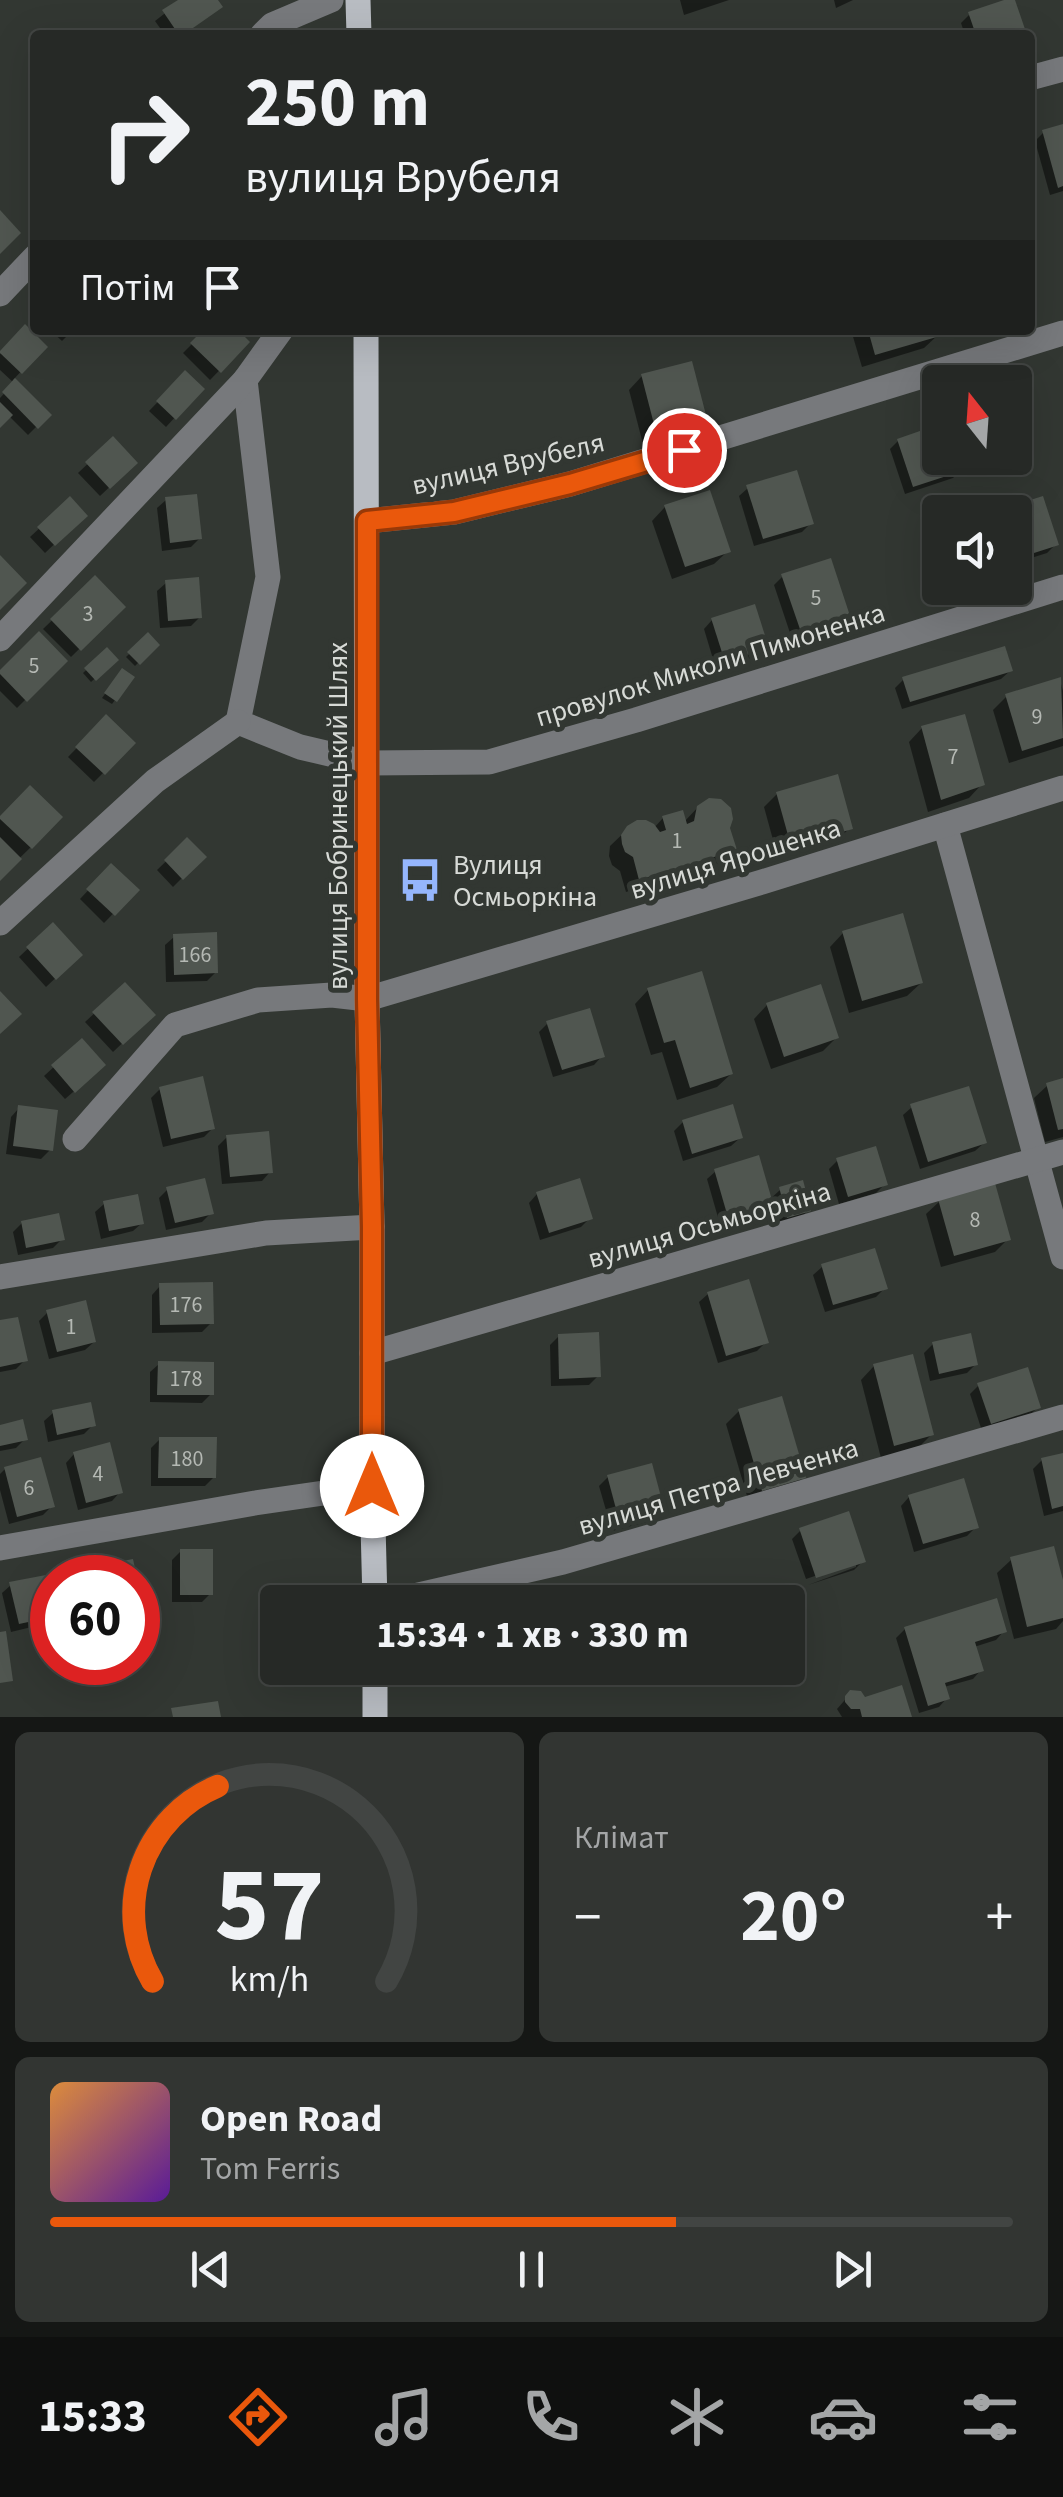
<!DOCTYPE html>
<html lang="uk">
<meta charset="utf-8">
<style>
:root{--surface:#262926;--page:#323532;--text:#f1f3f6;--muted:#a4a6a7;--line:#424543;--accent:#ea580c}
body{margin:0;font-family:"Source Sans 3",sans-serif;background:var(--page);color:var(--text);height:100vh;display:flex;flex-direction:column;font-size:38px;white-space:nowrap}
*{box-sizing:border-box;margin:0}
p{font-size:32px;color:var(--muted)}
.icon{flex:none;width:55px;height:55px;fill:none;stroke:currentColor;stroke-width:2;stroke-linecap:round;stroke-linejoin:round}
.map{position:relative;height:1717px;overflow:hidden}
.panel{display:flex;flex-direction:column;gap:15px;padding:15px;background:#151715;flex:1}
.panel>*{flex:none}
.top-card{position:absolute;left:30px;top:30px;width:1005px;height:305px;border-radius:10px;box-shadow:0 10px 40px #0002,0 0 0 2px var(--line);background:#262926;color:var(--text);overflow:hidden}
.needle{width:65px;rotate:343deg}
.buttons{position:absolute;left:922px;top:365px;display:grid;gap:20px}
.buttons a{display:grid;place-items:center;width:110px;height:110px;border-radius:10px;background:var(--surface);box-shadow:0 10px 40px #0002,0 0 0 2px var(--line);font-size:50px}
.speed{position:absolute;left:30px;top:1555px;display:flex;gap:20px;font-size:50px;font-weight:700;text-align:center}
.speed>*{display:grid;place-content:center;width:130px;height:130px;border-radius:50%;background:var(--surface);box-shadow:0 10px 40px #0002,0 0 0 2px var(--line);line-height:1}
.speed .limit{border:15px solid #d22;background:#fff;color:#111}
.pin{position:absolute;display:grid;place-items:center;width:85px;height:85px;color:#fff;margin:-42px;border:5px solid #fff;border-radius:50%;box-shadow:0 2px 10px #0007}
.me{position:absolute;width:110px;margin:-55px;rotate:0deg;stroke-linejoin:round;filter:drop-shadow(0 0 8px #0008)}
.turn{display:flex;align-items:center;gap:35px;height:210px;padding:0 50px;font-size:45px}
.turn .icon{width:130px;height:130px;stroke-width:2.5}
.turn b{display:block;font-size:70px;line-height:85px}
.then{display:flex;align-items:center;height:95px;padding:0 50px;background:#0003;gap:20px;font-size:38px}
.big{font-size:75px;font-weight:700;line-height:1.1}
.panel .card{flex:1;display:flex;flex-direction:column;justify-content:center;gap:15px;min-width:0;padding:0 35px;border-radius:15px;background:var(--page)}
.panel .dial{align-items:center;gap:0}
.dial svg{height:260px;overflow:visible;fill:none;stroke:var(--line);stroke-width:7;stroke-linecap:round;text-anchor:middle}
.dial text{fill:var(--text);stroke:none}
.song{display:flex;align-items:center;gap:30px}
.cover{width:120px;height:120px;border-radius:15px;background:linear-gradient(135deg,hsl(30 70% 55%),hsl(270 70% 35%))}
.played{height:10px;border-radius:5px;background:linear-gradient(90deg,var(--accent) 65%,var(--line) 65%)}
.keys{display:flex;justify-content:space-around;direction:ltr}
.heat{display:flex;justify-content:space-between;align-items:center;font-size:55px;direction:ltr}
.panel .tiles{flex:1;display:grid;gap:15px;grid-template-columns:1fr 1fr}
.card:last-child{grid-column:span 2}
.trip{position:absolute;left:260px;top:1585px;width:545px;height:100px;border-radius:10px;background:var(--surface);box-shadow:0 10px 40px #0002,0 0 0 2px var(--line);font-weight:700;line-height:100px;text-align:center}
.menu{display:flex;height:160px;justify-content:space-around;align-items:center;background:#0f100f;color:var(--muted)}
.menu .icon{width:70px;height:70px}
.menu .active{color:var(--accent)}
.menu b{font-size:45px;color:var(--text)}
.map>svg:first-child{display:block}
.shadow{fill:#0007}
.building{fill:#505650}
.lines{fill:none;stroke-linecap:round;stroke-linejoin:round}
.minor{stroke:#77797c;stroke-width:25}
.major{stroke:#b8bcc2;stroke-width:25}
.route-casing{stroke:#983908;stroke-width:25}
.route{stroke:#ea580c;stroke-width:18}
.labels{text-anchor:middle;stroke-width:10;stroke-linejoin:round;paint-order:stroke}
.number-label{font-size:22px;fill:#b5b9b4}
.street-label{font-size:28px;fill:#d7dad6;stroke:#323732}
.poi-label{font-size:28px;fill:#d7dad6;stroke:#323732;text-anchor:start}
</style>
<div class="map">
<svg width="1063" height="1717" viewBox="0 0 1063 1717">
<rect width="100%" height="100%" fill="#323732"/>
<g class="shadow">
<polygon points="182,0 215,0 220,7 183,35 165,35 155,21"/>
<polygon points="680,0 729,0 684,15"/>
<polygon points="834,0 853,0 836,8"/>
<polygon points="1013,0 1024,35 965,35 961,23 970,14"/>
<polygon points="1063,127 1063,191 1050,195 1035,141 1044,132"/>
<polygon points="25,328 44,347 13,380 48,415 28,435 9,416 0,425 0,398 14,383 0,370 0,354"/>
<polygon points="50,330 73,330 62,341"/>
<polygon points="206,330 234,330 247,342 210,380 183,353"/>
<polygon points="851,330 936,330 938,335 924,348 862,367"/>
<polygon points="185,374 201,389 166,427 149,411"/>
<polygon points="642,376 705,418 691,432 643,444 629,390"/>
<polygon points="940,427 940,458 958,458 962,469 953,478 905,494 890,449 898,441"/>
<polygon points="113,440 135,463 100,496 78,473"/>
<polygon points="748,488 811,523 802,532 754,546 739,496"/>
<polygon points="1042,499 1056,544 1047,553 1015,563 1015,512 998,512"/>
<polygon points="70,500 84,516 45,553 30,537"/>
<polygon points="166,500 200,538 191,547 162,551 157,508"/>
<polygon points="665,507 728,551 714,564 672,579 652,521"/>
<polygon points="782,577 848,618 839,627 793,642 774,585"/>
<polygon points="95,579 122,607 71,657 43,629"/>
<polygon points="166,583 200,617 191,626 160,628 157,591"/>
<polygon points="712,620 766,648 757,656 716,669 704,629"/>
<polygon points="148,636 156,645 135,666 126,657"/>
<polygon points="107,651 116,660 91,682 83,673"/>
<polygon points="64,661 17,708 0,691 0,673"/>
<polygon points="1010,671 1001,679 902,709 895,688 904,679"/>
<polygon points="119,675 115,700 112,704 102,698"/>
<polygon points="1060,680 1063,691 1063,746 1009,763 993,710 1006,697"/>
<polygon points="106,718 133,743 94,782 68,757"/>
<polygon points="922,728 982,784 969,798 928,812 909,742"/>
<polygon points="30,788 31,847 0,877 0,819"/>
<polygon points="777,794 850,828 836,841 778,858 764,807"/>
<polygon points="700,805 728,828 734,850 720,863 626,892 620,871 612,865 609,856 610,846 633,824 653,829 663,818 684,822"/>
<polygon points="187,841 203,857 173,887 157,870"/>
<polygon points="111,866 136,890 104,923 80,899"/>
<polygon points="53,925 80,955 46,987 19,957"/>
<polygon points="843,933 921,983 907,996 849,1013 830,947"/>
<polygon points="174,937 216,972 207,981 166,982 165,945"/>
<polygon points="125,985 152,1015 113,1052 85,1022"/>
<polygon points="648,990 731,1074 717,1087 677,1100 662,1052 651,1055 635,1004"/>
<polygon points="767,1005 836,1038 823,1051 771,1069 754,1019"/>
<polygon points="548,1023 602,1056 594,1065 553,1077 539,1032"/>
<polygon points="82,1041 94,1074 65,1099 44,1076"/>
<polygon points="1063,1081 1063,1137 1045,1142 1034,1098 1048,1085"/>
<polygon points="160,1089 213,1128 204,1137 163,1147 151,1098"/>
<polygon points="912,1107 984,1143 975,1151 920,1169 903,1115"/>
<polygon points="19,1108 50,1150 41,1159 6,1154 11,1117"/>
<polygon points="683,1122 740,1138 731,1146 683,1161 674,1131"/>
<polygon points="227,1137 270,1172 262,1181 222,1184 218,1146"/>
<polygon points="837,1161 885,1184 876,1193 839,1204 829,1169"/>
<polygon points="716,1171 769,1200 780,1190 808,1210 800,1219 779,1225 773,1205 763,1215 721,1228 707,1179"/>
<polygon points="168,1189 211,1213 202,1222 166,1230 159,1198"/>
<polygon points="537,1194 590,1218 581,1227 540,1240 529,1203"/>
<polygon points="940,1201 1008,1239 995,1252 941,1267 926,1214"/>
<polygon points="104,1204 142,1223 133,1231 101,1239 95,1212"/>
<polygon points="22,1223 62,1239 53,1248 18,1255 13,1232"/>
<polygon points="822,1267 885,1288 876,1297 825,1312 813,1275"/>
<polygon points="160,1286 211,1323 202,1332 152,1333 152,1295"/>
<polygon points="708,1294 766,1342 757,1351 718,1363 699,1302"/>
<polygon points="48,1312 94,1342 85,1350 49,1359 39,1321"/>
<polygon points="0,1323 25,1360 16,1369 0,1372"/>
<polygon points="559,1336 598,1376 589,1385 551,1386 550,1345"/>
<polygon points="933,1344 976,1364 967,1373 930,1381 924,1353"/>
<polygon points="159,1364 211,1394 202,1403 150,1402 150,1372"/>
<polygon points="874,1366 931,1435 918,1448 881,1458 861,1380"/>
<polygon points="979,1385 1038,1407 1029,1416 982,1431 970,1394"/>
<polygon points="739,1411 803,1478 790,1491 749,1503 726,1424"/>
<polygon points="53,1413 93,1425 84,1434 48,1442 44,1421"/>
<polygon points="0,1427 25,1439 16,1448 0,1451"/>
<polygon points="160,1439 214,1477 205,1486 151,1486 151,1448"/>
<polygon points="74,1454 120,1492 112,1501 78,1510 66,1463"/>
<polygon points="1063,1456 1063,1511 1044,1516 1033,1469 1042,1460"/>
<polygon points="5,1469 52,1506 43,1515 9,1524 0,1490 0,1474"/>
<polygon points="608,1477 663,1511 654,1520 612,1531 599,1486"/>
<polygon points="909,1497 976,1527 967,1536 914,1552 901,1506"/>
<polygon points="801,1530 863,1561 854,1570 808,1585 856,1567 856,1562 806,1579 792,1539"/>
<polygon points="181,1551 210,1594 202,1602 172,1602 172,1560"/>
<polygon points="1011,1560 1063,1591 1063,1621 1056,1629 1014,1639 997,1573"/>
<polygon points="44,1578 52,1616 44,1624 11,1632 2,1593 11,1585"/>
<polygon points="905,1629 1004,1631 996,1640 974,1647 981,1670 973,1679 944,1687 947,1698 939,1707 919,1713 896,1638"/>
<polygon points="851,1693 864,1700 909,1717 842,1717 837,1709"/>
</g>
<g class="building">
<polygon points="178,0 218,0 223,7 183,35 179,35 162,10"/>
<polygon points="1004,0 1015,0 1027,35 976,35 968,12"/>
<polygon points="1063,124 1063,186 1058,188 1042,130"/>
<polygon points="0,210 21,233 0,254"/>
<polygon points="25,324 48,347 22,374 0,353 0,351"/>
<polygon points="203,330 238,330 250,342 221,373 190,343"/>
<polygon points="868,330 939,330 940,336 875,355"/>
<polygon points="692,361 707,419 656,432 641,374"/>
<polygon points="185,370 205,389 176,420 156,401"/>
<polygon points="15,378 52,415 38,429 2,392"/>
<polygon points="0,402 13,415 0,428"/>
<polygon points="940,424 940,458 961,458 965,470 913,487 897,439"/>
<polygon points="113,436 138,463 110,489 85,462"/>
<polygon points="797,470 814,524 763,539 746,485"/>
<polygon points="710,490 731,552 685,567 664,505"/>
<polygon points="197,494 202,539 170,543 165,497"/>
<polygon points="70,496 88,516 55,546 37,527"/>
<polygon points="1043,496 1059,545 1015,559 1015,512 992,512"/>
<polygon points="0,555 27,583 0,610"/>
<polygon points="831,558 851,619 802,635 781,574"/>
<polygon points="95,575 126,607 81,651 50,619"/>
<polygon points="199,577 202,618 168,621 165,580"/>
<polygon points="755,604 769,648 725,662 711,618"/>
<polygon points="39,631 68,661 27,702 0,674 0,670"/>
<polygon points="148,632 160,645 140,665 127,652"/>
<polygon points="1005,646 1013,671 910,702 902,677"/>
<polygon points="107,647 119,660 96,681 84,668"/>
<polygon points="122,668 135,677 117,702 104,693"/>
<polygon points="1061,677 1063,738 1022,751 1005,694"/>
<polygon points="106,714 136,743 105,775 75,747"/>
<polygon points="965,714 985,785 941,800 921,726"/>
<polygon points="838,774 853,829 791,846 776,792"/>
<polygon points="30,785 63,817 32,849 0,819 0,816"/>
<polygon points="709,798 721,799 731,808 733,819 730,828 737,850 639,880 633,857 625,852 622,844 621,835 627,826 637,820 646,820 654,824 660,832 666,830 662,816 683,810 687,824 694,821 697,806"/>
<polygon points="0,837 22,859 0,881"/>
<polygon points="187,837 207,857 183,880 164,860"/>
<polygon points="111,863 140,890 115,916 86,889"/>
<polygon points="903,913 923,983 862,1001 842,931"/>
<polygon points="53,922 83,955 56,980 26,947"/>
<polygon points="217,932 218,973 174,975 173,934"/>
<polygon points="702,971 733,1074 690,1088 675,1040 664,1043 647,988"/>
<polygon points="125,982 156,1015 123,1045 92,1012"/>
<polygon points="821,984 839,1038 784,1057 766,1003"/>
<polygon points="0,991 22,1014 0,1034"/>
<polygon points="590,1008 605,1057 562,1070 546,1021"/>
<polygon points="82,1038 106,1065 75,1093 51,1065"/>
<polygon points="203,1076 215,1129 171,1139 159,1087"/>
<polygon points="1063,1078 1063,1129 1058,1130 1046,1083"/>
<polygon points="969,1086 987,1143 928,1162 910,1104"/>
<polygon points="733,1104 743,1138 692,1154 682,1120"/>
<polygon points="18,1105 58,1110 53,1151 13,1146"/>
<polygon points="269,1131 273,1173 230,1177 226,1135"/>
<polygon points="876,1146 888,1185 848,1197 836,1158"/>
<polygon points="759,1155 774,1207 729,1221 714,1169"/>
<polygon points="205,1178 214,1214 175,1223 166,1187"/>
<polygon points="580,1178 593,1219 549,1233 536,1192"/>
<polygon points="803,1180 811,1211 787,1218 779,1187"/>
<polygon points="995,1183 1011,1240 954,1256 938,1199"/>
<polygon points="138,1194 144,1224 109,1231 103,1201"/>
<polygon points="59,1213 65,1240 26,1248 21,1221"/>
<polygon points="875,1248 888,1289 833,1305 821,1264"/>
<polygon points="749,1279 769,1343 726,1356 707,1292"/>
<polygon points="213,1282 214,1324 160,1325 159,1283"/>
<polygon points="86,1300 96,1342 57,1352 46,1310"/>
<polygon points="18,1317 28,1361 0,1367 0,1320"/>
<polygon points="599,1332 601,1377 559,1379 558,1334"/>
<polygon points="971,1333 978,1365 939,1374 932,1342"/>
<polygon points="913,1354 934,1435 894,1446 873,1364"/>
<polygon points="158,1361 214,1362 214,1395 157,1395"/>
<polygon points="1028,1367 1041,1408 991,1424 977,1383"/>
<polygon points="782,1396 806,1478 762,1491 738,1409"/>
<polygon points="91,1402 96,1426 57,1435 52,1410"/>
<polygon points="23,1419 28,1440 0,1446 0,1425"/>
<polygon points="159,1437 217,1437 216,1478 158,1478"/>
<polygon points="110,1442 123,1493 86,1503 73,1452"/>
<polygon points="1063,1453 1063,1506 1052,1509 1041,1458"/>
<polygon points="41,1457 55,1507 17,1517 4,1467"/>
<polygon points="652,1463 665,1512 620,1524 607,1475"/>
<polygon points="964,1478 979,1528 923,1544 908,1495"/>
<polygon points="849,1511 866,1562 816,1578 799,1528"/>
<polygon points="1054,1546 1063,1580 1063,1618 1027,1627 1010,1557"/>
<rect x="180" y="1549" width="33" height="46"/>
<polygon points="133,1559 137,1578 94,1578 92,1567"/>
<polygon points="46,1575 52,1605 52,1617 19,1624 9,1582"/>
<polygon points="997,1598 1007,1632 975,1642 984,1671 945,1683 950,1699 928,1706 904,1627"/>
<polygon points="6,1631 13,1681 0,1683 0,1632"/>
<polygon points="902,1685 912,1717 862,1717 860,1709 851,1709 845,1702 845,1696 850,1690 861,1691 865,1697"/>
<polygon points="218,1701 221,1717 173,1717 171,1708"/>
</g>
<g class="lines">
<g class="minor">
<polyline points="262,35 272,25 331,0"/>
<polyline points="1030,78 1063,69"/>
<polyline points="0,294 35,257"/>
<polyline points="245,380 268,577 238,722 300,747 368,763 489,762 636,720 1063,587"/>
<polyline points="367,521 454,512 570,484 1063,333"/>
<polyline points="0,639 245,380 281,330"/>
<polyline points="945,825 1063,1257"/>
<polyline points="0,923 155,781 238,722"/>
<polyline points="75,1139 175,1025 258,1000 332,995 367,999 762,882 1063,788"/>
<polyline points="0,1277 266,1233 372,1227"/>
<polyline points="372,1353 1063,1152"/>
<polyline points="0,1548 255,1503 372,1486"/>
<polyline points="388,1602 563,1562 1063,1417"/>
</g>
<g class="major">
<polyline points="358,0 359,35"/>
<polyline points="366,330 367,999 372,1227 372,1486 375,1602"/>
<polyline points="375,1668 375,1717"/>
</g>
</g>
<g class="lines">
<g class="route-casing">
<polyline id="route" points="372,1486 372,1227 367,999 367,521 454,512 570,484 684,450"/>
</g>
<use href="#route" class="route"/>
</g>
<defs>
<g id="bus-bare" transform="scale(3.45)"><path d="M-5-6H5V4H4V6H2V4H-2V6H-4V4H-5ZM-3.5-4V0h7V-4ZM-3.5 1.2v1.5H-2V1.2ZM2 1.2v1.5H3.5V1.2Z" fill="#95b6fd" stroke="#323732" stroke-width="2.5" paint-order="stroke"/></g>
</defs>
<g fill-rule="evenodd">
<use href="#bus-bare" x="420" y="880"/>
</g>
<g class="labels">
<g class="number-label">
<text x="816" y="605">5</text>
<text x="88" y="621">3</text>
<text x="34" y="673">5</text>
<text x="1037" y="724">9</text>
<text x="953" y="764">7</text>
<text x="677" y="848">1</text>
<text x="195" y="962">166</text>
<text x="975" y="1227">8</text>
<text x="186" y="1312">176</text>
<text x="71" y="1334">1</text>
<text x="186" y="1386">178</text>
<text x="187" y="1466">180</text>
<text x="98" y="1481">4</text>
<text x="29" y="1495">6</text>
</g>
<g class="street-label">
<text transform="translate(508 463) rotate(-13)" y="10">вулиця Врубеля</text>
<text transform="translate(710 664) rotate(-17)" y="10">провулок Миколи Пимоненка</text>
<text transform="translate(337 816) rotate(-90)" y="10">вулиця Бобринецький Шлях</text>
<text transform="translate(735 858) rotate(-17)" y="10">вулиця Ярошенка</text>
<text transform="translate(709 1224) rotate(-16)" y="10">вулиця Осьмьоркіна</text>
<text transform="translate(718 1486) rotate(-16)" y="10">вулиця Петра Левченка</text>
</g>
<g class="poi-label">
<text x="453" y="874">Вулиця<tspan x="453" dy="32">Осмьоркіна</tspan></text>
</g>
</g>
</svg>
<div class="buttons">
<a><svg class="needle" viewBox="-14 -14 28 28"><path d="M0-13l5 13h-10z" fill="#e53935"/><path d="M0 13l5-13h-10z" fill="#a4a6a7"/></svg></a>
<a><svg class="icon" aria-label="sound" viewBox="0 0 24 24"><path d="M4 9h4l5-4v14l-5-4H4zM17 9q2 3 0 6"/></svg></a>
</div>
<div class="speed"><div class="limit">60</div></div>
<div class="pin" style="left:684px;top:450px;background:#d93025"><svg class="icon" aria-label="arrive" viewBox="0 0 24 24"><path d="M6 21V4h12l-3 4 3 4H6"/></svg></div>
<svg class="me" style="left:372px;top:1486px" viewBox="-20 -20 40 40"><circle r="19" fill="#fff"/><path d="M0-13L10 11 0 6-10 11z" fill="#ea580c"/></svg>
<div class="trip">15:34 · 1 хв · 330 m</div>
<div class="top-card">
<div class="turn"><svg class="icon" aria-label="right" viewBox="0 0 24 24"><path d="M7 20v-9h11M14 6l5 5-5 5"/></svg><div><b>250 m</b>вулиця Врубеля</div></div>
<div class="then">Потім<svg class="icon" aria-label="arrive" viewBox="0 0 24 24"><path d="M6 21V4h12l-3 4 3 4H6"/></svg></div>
</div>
</div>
<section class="panel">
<div class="tiles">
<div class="card dial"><svg viewBox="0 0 100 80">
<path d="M14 69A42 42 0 1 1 86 69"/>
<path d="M14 69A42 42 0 0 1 34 9" stroke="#ea580c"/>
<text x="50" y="56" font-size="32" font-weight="700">57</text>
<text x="50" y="72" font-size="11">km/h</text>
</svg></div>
<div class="card"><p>Клімат</p>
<div class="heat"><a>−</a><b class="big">20°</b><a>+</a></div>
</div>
<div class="card">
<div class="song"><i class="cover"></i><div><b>Open Road</b><p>Tom Ferris</p></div></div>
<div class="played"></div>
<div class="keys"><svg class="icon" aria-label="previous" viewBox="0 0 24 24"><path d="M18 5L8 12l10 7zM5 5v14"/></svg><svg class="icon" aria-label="pause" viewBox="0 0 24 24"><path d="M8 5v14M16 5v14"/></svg><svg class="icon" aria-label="next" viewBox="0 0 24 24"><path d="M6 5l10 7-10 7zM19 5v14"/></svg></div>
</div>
</div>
</section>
<nav class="menu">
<b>15:33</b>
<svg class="icon active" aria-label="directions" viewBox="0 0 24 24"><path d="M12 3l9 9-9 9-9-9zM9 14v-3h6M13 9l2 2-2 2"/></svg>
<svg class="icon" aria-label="music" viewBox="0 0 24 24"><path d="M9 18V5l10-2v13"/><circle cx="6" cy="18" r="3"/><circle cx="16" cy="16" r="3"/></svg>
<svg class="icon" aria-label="phone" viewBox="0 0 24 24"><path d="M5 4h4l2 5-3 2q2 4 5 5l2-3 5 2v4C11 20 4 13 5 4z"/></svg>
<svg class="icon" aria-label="climate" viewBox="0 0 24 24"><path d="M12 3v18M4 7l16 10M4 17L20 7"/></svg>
<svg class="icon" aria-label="car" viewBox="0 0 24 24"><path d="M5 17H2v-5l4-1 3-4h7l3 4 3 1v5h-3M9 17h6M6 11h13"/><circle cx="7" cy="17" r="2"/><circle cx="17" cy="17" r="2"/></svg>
<svg class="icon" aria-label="filters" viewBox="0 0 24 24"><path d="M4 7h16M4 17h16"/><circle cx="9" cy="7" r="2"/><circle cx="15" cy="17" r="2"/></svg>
</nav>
